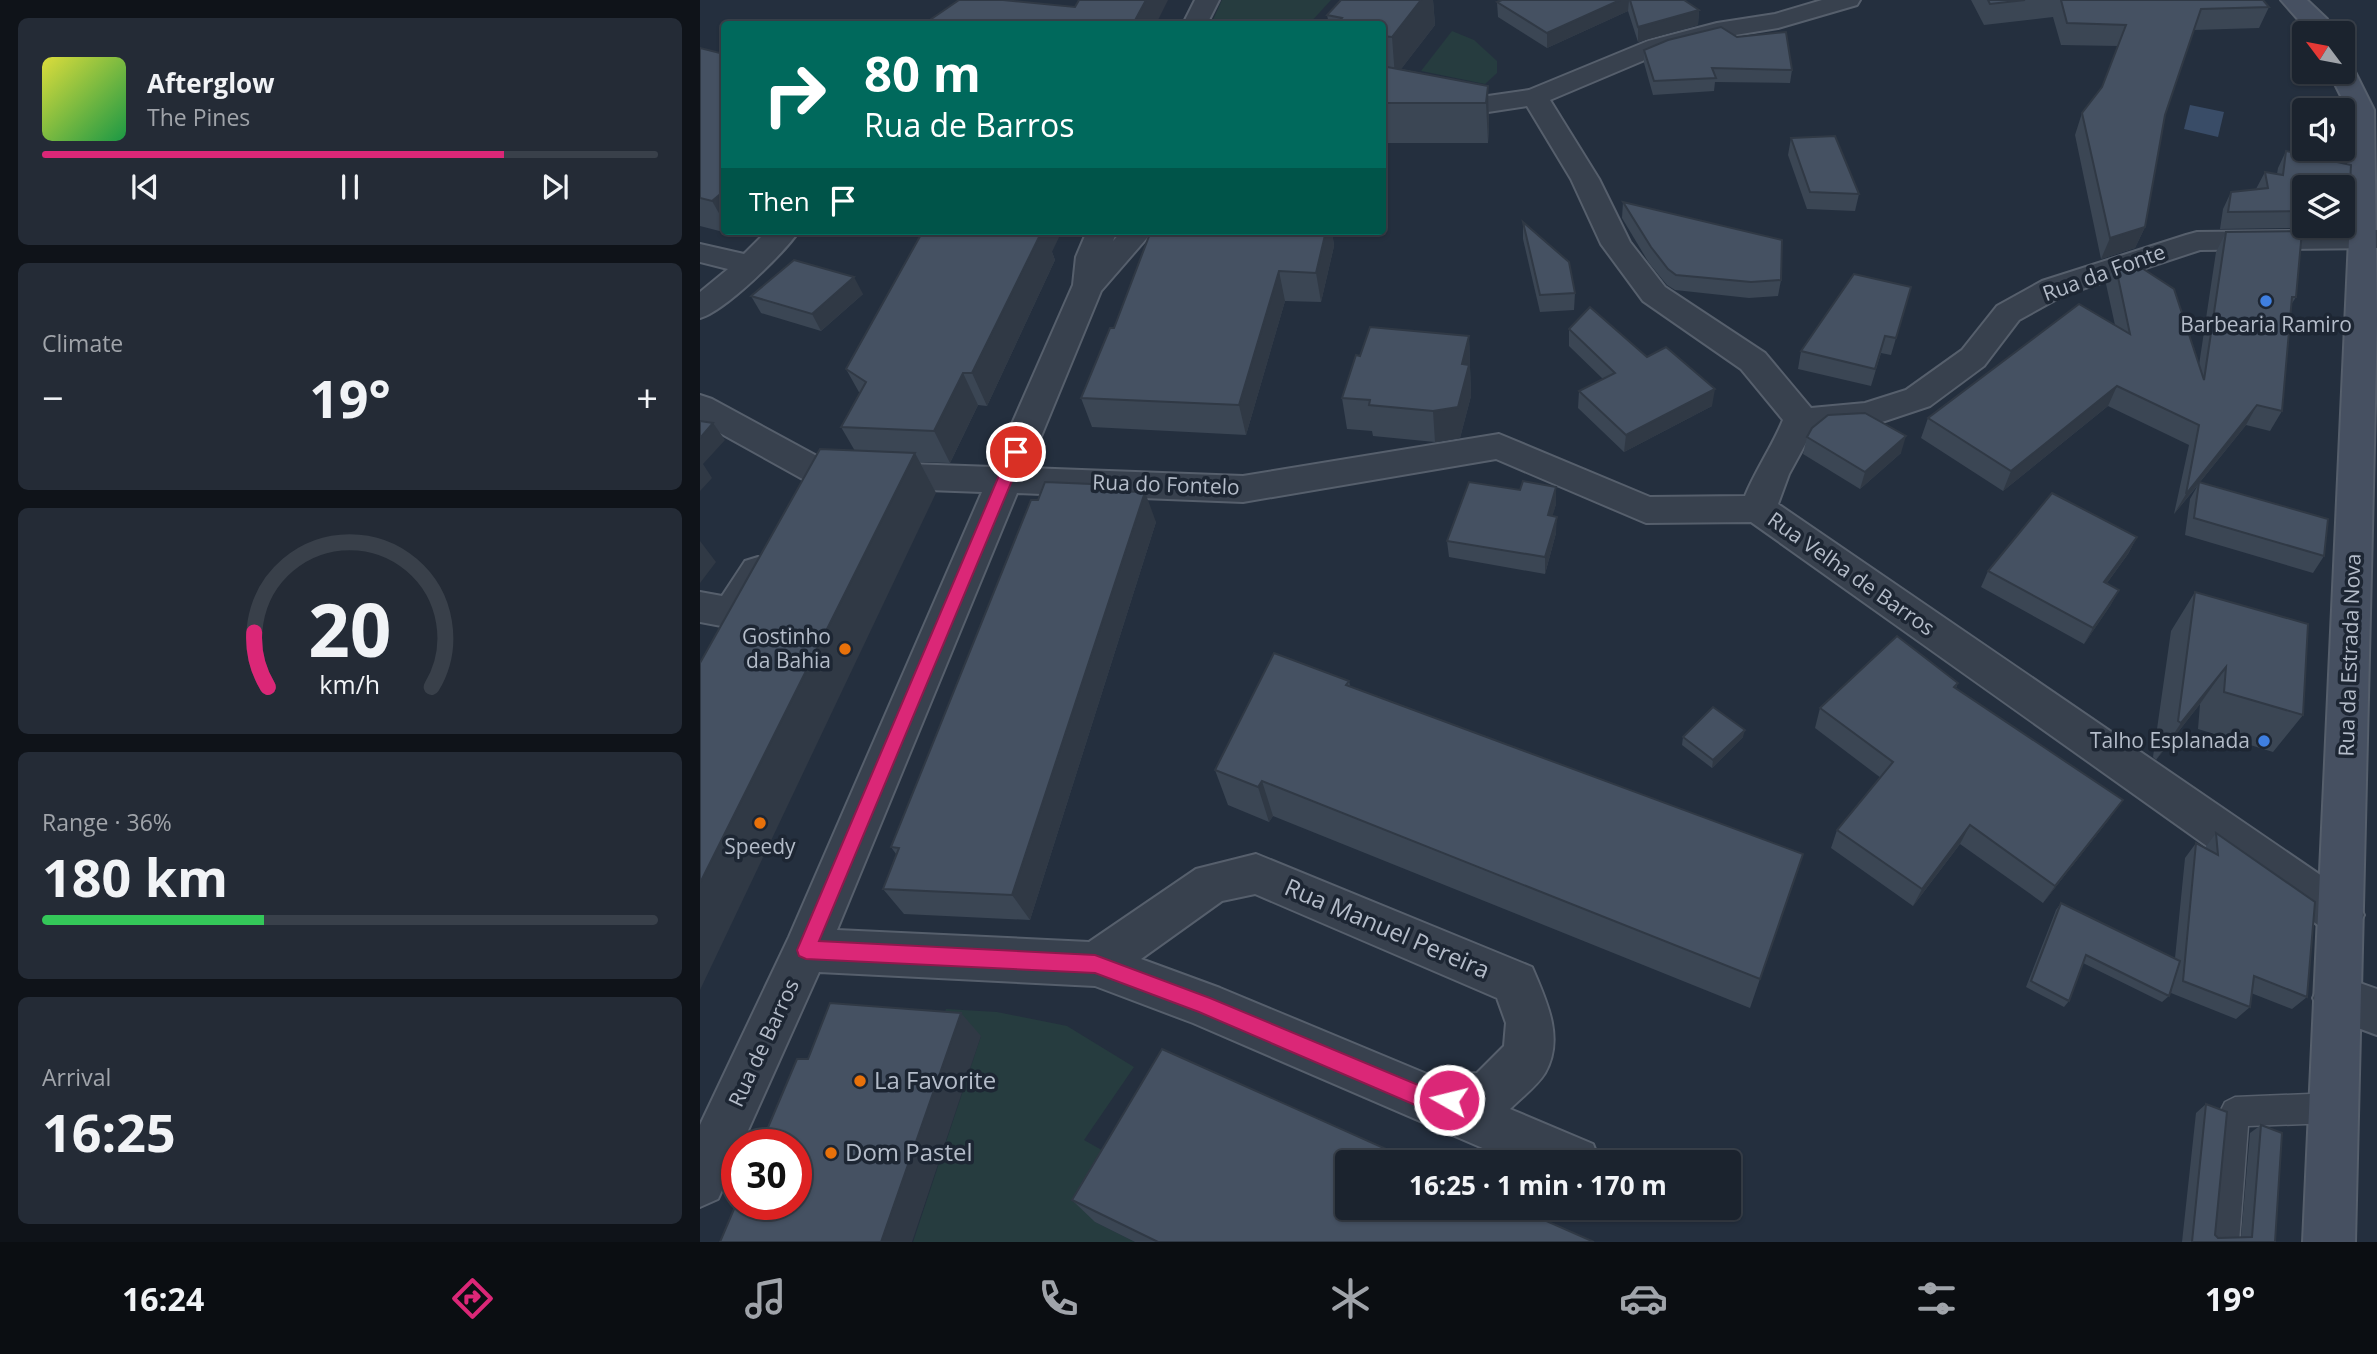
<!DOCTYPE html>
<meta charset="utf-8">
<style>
:root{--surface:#1b232e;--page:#242b36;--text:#f1f3f6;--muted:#a0a4aa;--line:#39404a;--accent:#db2777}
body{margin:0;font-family:"Open Sans",sans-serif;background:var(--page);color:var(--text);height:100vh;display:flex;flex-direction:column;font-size:26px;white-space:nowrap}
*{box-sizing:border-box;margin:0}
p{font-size:23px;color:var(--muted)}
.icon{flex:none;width:38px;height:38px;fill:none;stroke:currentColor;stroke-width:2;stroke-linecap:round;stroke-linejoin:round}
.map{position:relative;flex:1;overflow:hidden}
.sheet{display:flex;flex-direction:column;gap:18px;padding:18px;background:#0f1319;width:700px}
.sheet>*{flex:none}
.banner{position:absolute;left:21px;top:21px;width:665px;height:214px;border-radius:7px;box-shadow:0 2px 5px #0004,0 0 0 2px var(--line);background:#00695c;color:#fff;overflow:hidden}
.needle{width:46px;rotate:302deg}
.buttons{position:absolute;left:1592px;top:21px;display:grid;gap:14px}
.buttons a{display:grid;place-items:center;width:63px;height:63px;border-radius:7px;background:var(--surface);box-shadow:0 2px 5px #0004,0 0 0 2px var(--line);font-size:35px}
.speed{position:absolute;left:21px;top:1129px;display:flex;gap:14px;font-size:35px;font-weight:700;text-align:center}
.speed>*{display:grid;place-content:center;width:91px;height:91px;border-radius:50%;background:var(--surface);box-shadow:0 2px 5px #0004,0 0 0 2px var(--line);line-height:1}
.speed .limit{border:10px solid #d22;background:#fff;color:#111}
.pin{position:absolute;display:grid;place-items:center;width:60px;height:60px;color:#fff;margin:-30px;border:4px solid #fff;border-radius:50%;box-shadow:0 2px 7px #0007}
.me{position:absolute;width:77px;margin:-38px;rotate:278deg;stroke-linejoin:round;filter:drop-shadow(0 0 5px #0008)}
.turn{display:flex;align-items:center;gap:24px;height:147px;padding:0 28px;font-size:32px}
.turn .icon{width:91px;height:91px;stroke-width:2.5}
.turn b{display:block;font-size:49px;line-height:60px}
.then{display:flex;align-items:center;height:66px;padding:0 28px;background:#0003;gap:14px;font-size:26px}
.big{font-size:52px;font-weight:700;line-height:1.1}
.sheet .tile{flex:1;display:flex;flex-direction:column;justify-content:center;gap:10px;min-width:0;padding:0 24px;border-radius:10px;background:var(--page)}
.sheet .dial{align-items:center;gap:0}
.dial svg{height:182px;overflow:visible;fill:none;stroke:var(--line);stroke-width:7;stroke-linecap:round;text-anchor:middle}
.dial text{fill:var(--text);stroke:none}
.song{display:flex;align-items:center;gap:21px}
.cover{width:84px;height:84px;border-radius:10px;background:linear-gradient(135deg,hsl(60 70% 55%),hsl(140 70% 35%))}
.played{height:7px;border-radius:4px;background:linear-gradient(90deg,var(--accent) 75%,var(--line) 75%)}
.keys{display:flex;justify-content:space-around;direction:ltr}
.heat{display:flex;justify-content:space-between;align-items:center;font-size:38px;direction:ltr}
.charge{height:10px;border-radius:5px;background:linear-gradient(90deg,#34c759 36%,var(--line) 0)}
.trip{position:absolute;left:635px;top:1150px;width:406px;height:70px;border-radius:7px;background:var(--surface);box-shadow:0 2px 5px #0004,0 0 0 2px var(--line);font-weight:700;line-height:70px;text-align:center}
.tab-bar{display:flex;height:112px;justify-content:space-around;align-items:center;background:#0b0e12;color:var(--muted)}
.tab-bar .icon{width:49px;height:49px}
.tab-bar .on{color:var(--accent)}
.tab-bar b{font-size:32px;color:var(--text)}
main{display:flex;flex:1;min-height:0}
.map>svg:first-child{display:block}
.green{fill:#263c3f}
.water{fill:#394c67}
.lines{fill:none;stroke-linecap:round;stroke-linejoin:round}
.service-casing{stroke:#565f6c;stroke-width:3}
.minor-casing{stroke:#565f6c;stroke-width:4}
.secondary-casing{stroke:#565f6c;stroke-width:4}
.service{fill:#38414e;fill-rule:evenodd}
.minor{fill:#38414e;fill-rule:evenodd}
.secondary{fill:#465061;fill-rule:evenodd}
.wall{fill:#3b4654}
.shaded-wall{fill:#303945}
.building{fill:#455162;stroke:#303945;stroke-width:2}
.route{fill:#db2777;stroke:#8e194d;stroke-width:2}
.shop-dot{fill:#3f7fe0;stroke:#1d2633;stroke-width:2.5}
.food-dot{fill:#e8710a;stroke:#1d2633;stroke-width:2.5}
.labels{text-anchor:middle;stroke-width:7;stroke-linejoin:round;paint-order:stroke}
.street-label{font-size:21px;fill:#b4bcc9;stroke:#1d2633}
.poi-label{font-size:21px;fill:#b4bcc9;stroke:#1d2633}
.near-street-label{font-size:24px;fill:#b4bcc9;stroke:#1d2633}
.near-poi-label{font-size:24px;fill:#b4bcc9;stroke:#1d2633;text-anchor:start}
</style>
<main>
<section class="sheet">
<div class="tile">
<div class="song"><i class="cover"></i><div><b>Afterglow</b><p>The Pines</p></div></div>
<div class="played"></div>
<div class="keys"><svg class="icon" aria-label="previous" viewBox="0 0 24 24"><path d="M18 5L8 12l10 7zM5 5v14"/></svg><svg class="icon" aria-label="pause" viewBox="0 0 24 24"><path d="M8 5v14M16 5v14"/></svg><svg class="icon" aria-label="next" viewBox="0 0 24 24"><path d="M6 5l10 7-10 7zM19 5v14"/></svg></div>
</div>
<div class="tile"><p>Climate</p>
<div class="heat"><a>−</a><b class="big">19°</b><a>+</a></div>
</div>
<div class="tile dial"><svg viewBox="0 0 100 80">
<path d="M14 69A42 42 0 1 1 86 69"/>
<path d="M14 69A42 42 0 0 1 8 45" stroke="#db2777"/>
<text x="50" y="56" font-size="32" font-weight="700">20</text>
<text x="50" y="72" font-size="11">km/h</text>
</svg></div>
<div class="tile"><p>Range · 36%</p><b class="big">180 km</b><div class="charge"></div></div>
<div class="tile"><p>Arrival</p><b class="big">16:25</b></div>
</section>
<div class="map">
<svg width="1677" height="1242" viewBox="0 0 1677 1242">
<rect width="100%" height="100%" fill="#242f3e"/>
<g class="green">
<polygon points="522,0 631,0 609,24 511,24"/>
<polygon points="752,31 774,40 797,61 797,73 785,84 721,71"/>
<polygon points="246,1009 297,1012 367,1026 434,1067 384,1140 428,1165 395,1222 435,1242 213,1242 281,1036 237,1033"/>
</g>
<polygon class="water" points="1490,105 1524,112 1518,137 1484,129"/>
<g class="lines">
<g class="service-casing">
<polygon id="service" points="1633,1093 1643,1098 1648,1108 1643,1118 1633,1123 1548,1126 1539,1242 1507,1242 1520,1112 1525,1102 1535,1097"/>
</g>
<g class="minor-casing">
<g id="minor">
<polygon points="495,0 519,0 507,24 483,24"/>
<path d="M1122,0h38l-3,5 -79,23 -61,10 -51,13 -116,49 49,79 31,63 35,45 100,66 46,55 54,-5 41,-13 56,-40 35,-44 45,-25 144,-46 11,-3 180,-2v18l-177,2 -136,45 -45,25 -35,46 -54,40 -63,21 -54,3 -24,44 -11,30 579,396 7,15 -7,15 -16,6 -16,-6 -574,-408 -105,1 -150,-64 -253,43 -226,-9 -180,437 252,12 107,-73 60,-15 276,113c14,33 33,71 13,106 -8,13 -24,25 -35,36l83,35 7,18h-85l-322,-139 -98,-37 -276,-14 -77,172h-5v13l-19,42 -18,8v-82l89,-188 193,-445 -162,-6 -12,-4 -108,-60v-27l12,4 114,62 167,6 80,-182 3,-28 11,-26h30l-4,10 9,-10h31l-52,60 -73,177 215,8 256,-42 151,63 95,-1c11,-27 27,-49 38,-76l-42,-51 -98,-68 -42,-57 -30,-65 -44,-73 -39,6 -106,-19v-16l106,19 41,-6 119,-49 69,-18 58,-9zM555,894l242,104 9,25 -2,23 -27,27 -43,4 -214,-89 -79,-29 81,-58z"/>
<path d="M67,231h32c-16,23 -74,80 -99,87v-26l28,-23 -28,-7v-18l44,10z"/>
<polygon points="58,557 71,561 77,571 46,624 32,628 0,622 0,592 22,596 45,561"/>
<polygon points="1637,975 1677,989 1677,1035 1620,1014 1613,998 1620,982"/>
</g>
</g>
<g class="secondary-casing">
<g id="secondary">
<polygon points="1581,0 1607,0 1627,19 1635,33 1610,33"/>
<polygon points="1643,65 1651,66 1655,72 1674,110 1677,320 1655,1242 1603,1242 1649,239 1648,110 1629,72 1643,72"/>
</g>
</g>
<use href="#service" class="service"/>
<use href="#minor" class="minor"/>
<use href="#secondary" class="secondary"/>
</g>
<g class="wall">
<polygon points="641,0 733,0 735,25 701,69 788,86 789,126 788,143 682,143 682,24 629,24 627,15"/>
<polygon points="802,0 984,0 999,10 998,25 938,42 928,11 847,48 798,17 797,2"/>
<polygon points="1271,0 1563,0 1569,7 1559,28 1494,30 1465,115 1445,227 1435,248 1401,259 1375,135 1382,113 1402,87 1418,46 1361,45 1353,17 1284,25"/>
<polygon points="1037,37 1092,70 1090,83 1015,82 1014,91 953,95 944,63 944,50"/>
<polygon points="0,48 24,54 24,231 34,231 31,234 0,226"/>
<polygon points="1091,138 1159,194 1155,211 1107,209 1088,155"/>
<polygon points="1586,151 1651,165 1649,202 1643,213 1643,187 1605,187 1605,222 1596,223 1593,228 1520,229 1523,209 1531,192 1556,189 1565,172 1577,174 1578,168"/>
<polygon points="923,202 1081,280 1078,296 1049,298 975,290 967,285 949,263 922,218"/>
<polygon points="823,222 875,293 874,310 840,312 823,239"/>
<polygon points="451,231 632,231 634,246 621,302 585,301 546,435 392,427 381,398 414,328"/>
<polygon points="1526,232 1596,297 1591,305 1582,411 1570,431 1546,425 1500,482 1624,556 1613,573 1485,535 1490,499 1498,485 1474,514 1489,445 1408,406 1303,491 1221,438 1228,418 1415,325 1406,284 1415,263 1499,365 1516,252"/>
<polygon points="352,252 355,260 287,406 278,405 250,463 220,462 236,493 155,451 141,427 160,394 146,369"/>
<polygon points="1211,287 1191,355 1181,353 1171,386 1098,369 1101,351"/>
<polygon points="163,294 121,331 61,313 51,296"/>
<polygon points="869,329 947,357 1012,406 924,452 878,408 879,391 903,379 869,346"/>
<polygon points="769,336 771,396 760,438 735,442 673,436 672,431 647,429 642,398 660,356"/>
<polygon points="1107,437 1201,453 1160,489 1103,454"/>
<polygon points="414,485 416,491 456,522 330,920 204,914 183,889 196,854 191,847 338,500"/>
<polygon points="856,504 852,516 856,533 845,574 749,557 747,541"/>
<polygon points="1437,537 1428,554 1407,583 1419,590 1410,606 1384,644 1281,587 1288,571"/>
<polygon points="1495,592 1603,715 1573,752 1498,729 1500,704 1456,760 1453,757 1471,631"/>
<polygon points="649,681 650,686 1103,854 1050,1008 573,816 569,822 528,805 515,770"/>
<polygon points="1258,683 1256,688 1410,818 1343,903 1260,844 1213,906 1131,848 1137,830 1181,778 1115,728 1120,708"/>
<polygon points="983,737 1043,737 1012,768 982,745"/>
<polygon points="1516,833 1607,997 1592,1009 1551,993 1550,1007 1536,1019 1471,993 1472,985 1469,996 1462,1002 1383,963 1369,1001 1364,1007 1326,987 1356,910 1361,903 1475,958 1485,858 1496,843 1505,848"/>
<polygon points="1506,1104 1515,1235 1518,1238 1541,1237 1550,1133 1561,1125 1575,1242 1482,1242 1496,1113"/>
<polygon points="372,1200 894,1242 435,1242 395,1222"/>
</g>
<g class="shaded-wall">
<polygon points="446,0 468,0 456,24 433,24"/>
<polygon points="721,0 733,0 735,25 695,77 692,37"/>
<polygon points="920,0 929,0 928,11 847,48 847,33"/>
<polygon points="999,10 998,25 938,42 938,27"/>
<polygon points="788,86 789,126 788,143 786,103"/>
<polygon points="24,191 24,222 12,201"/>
<polygon points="1445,227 1435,248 1401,259 1410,238"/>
<polygon points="338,231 362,231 352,252 355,260 287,406 272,373"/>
<polygon points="626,231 632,231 634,246 621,302 616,273"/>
<polygon points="579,271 585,301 546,435 539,405"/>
<polygon points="154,277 163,294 121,331 112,314"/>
<polygon points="769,336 771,396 760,438 735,442 733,411 762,364"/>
<polygon points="263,373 278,405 250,463 234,431"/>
<polygon points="1417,386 1408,406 1303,491 1311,471"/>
<polygon points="1015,389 1012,406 924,452 926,435"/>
<polygon points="1557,405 1546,425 1474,514 1486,494"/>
<polygon points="13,423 25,440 3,464 12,478 0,491 0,438"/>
<polygon points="1206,436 1201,453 1160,489 1165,472"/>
<polygon points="215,453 236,493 0,990 0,883"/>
<polygon points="856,487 856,504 848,532 848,515"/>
<polygon points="445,492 456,522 330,920 312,895"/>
<polygon points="857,517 856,533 845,574 845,557"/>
<polygon points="1437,537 1428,554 1396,598 1404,582"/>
<polygon points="0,541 16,562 0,583"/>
<polygon points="1419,590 1410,606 1384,644 1393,628"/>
<polygon points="1526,667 1500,704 1456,760 1481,723"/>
<polygon points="1045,730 1043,737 1012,768 1013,760"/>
<polygon points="562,781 573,816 569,822 558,787"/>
<polygon points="1423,800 1410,818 1343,903 1355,886"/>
<polygon points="1270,825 1260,844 1213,906 1222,889"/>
<polygon points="261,1013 281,1036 212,1242 181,1242"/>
</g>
<g class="building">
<polygon points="259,0 303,0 375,7 379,0 446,0 433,24 224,24"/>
<polygon points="641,0 721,0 692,37 682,36 682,24 637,24 642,18 627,15"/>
<polygon points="802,0 920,0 847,33 797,2"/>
<polygon points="930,0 984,0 999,10 938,27"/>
<polygon points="1288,0 1325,0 1290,4"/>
<polygon points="1361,0 1563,0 1569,7 1501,9 1465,115 1445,227 1410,238 1382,113 1402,87 1426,25 1367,23"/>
<polygon points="1021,27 1037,37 1086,32 1092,70 1012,68 1016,78 954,81 944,50 968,40"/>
<polygon points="0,48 24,54 24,191 12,201 0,198"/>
<polygon points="682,66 788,86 786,103 682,103"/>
<polygon points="1135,136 1159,194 1110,192 1091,138"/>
<polygon points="1586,151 1651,165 1649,202 1643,203 1643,187 1605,187 1605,206 1603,206 1602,211 1528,212 1531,192 1568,188 1565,172 1583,175"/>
<polygon points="923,202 1082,240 1081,280 1051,282 976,275 968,269 951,247"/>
<polygon points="823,222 869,262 875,293 840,295"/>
<polygon points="223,231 342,231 272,373 263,373 234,431 141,427 166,382 146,369"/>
<polygon points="451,231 626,231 616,273 579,271 539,405 381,398 410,328 414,328"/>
<polygon points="1602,231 1596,297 1592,297 1582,411 1557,405 1486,494 1499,425 1417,386 1311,471 1228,418 1379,304 1430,334 1415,263 1428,259 1474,289 1504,380 1526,232"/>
<polygon points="94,260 154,277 112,314 51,296"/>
<polygon points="1154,274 1211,287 1196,338 1185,336 1175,369 1101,351"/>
<polygon points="890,307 947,357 966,347 1015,389 926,435 879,391 915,373 869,329"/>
<polygon points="670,327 769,336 762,364 769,365 758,407 733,411 669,405 670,400 642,398 656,355 660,356"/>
<polygon points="1165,413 1206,436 1165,472 1107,437 1112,428 1128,415"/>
<polygon points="0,421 13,423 0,438"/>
<polygon points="120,449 215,453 0,883 0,663"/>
<polygon points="823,481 856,487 848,515 857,517 845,557 747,541 769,482 820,490"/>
<polygon points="345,482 414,485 412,491 445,492 312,895 183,889 199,848 191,847 331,500 338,500"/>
<polygon points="1499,482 1628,519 1624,556 1494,518"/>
<polygon points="1352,493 1437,537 1404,582 1419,590 1393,628 1288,571"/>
<polygon points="1495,592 1608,624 1603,715 1524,692 1526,667 1481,723 1478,721"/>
<polygon points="1197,636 1258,683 1254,687 1423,800 1355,886 1270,825 1222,889 1137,830 1193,762 1120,708"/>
<polygon points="574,653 649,681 646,685 1103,854 1060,979 562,781 558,787 515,770"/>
<polygon points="1013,707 1045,730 1013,760 983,737"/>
<polygon points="1516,833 1615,902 1607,997 1554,976 1550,1007 1483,981 1496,843 1518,855"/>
<polygon points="1361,903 1480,961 1469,996 1386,955 1369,1001 1331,981"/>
<polygon points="130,1003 261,1013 181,1242 20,1242 37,1202 37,1204 96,1204 96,1144 61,1144 97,1059 108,1059"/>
<polygon points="462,1049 715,1162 648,1162 648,1208 817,1208 894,1242 458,1242 372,1200"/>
<polygon points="1506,1104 1527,1112 1515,1235 1518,1238 1552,1237 1561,1125 1582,1133 1575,1242 1492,1242"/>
</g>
<polygon class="route" points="316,447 324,452 119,941 395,955 510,998 730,1090 749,1089 756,1092 759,1100 756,1107 729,1111 499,1012 395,973 106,959 99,956 97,950 309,452"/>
<g class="shop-dot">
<circle cx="1566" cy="301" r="7"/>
<circle cx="1564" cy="741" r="7"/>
</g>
<g class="food-dot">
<circle cx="145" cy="649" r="7"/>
<circle cx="60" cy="823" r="7"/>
<circle cx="160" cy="1081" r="7"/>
<circle cx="131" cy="1153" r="7"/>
</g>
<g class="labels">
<g class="street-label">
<text transform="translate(1404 273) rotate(-20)" y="7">Rua da Fonte</text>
<text transform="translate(466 485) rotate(2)" y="7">Rua do Fontelo</text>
<text transform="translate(1151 574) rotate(35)" y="7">Rua Velha de Barros</text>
<text transform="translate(1650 655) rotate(-88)" y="7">Rua da Estrada Nova</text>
<text transform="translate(64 1043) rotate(-65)" y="7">Rua de Barros</text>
</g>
<g class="poi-label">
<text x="1566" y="332">Barbearia Ramiro</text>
<text x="131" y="644" text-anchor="end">Gostinho<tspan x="131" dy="24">da Bahia</tspan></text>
<text x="1550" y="748" text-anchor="end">Talho Esplanada</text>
<text x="60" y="854">Speedy</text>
</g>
<g class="near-street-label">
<text transform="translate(687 929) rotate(23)" y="8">Rua Manuel Pereira</text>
</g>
<g class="near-poi-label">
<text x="174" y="1089">La Favorite</text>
<text x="145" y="1161">Dom Pastel</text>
</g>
</g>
</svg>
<div class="buttons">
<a><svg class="needle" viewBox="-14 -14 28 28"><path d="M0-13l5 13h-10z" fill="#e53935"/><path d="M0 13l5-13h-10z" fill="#a0a4aa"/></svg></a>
<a><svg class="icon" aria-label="sound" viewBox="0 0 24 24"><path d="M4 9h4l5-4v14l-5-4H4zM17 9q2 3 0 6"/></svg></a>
<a><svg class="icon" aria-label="layers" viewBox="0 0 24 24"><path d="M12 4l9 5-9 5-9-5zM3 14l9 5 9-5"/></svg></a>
</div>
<div class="speed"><div class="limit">30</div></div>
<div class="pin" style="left:316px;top:452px;background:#d93025"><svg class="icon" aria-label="arrive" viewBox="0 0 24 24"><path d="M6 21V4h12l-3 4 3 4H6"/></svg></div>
<svg class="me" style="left:749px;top:1100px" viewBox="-20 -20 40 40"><circle r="17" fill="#db2777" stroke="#fff" stroke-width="3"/><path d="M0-11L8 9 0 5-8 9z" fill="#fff"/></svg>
<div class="trip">16:25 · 1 min · 170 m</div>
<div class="banner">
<div class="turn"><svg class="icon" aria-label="right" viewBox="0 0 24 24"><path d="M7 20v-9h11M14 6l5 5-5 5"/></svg><div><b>80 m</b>Rua de Barros</div></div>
<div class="then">Then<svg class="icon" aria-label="arrive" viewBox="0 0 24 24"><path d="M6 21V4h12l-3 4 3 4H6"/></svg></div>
</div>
</div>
</main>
<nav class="tab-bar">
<b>16:24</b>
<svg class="icon on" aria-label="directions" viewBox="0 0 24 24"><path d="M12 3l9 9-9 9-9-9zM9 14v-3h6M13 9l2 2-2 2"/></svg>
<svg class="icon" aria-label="music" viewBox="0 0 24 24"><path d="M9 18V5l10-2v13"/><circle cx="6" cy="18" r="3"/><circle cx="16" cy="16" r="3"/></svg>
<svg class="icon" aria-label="phone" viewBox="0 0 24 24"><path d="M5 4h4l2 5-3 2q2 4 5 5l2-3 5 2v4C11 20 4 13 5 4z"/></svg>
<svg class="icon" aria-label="climate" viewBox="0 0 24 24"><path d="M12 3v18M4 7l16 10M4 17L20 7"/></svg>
<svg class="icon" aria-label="car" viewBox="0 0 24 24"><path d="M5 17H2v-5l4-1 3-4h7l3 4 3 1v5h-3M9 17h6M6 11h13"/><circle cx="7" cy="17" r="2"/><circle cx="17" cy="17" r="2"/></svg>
<svg class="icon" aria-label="filters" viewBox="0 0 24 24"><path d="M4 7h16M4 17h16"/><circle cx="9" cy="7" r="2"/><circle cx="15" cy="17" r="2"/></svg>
<b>19°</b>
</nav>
